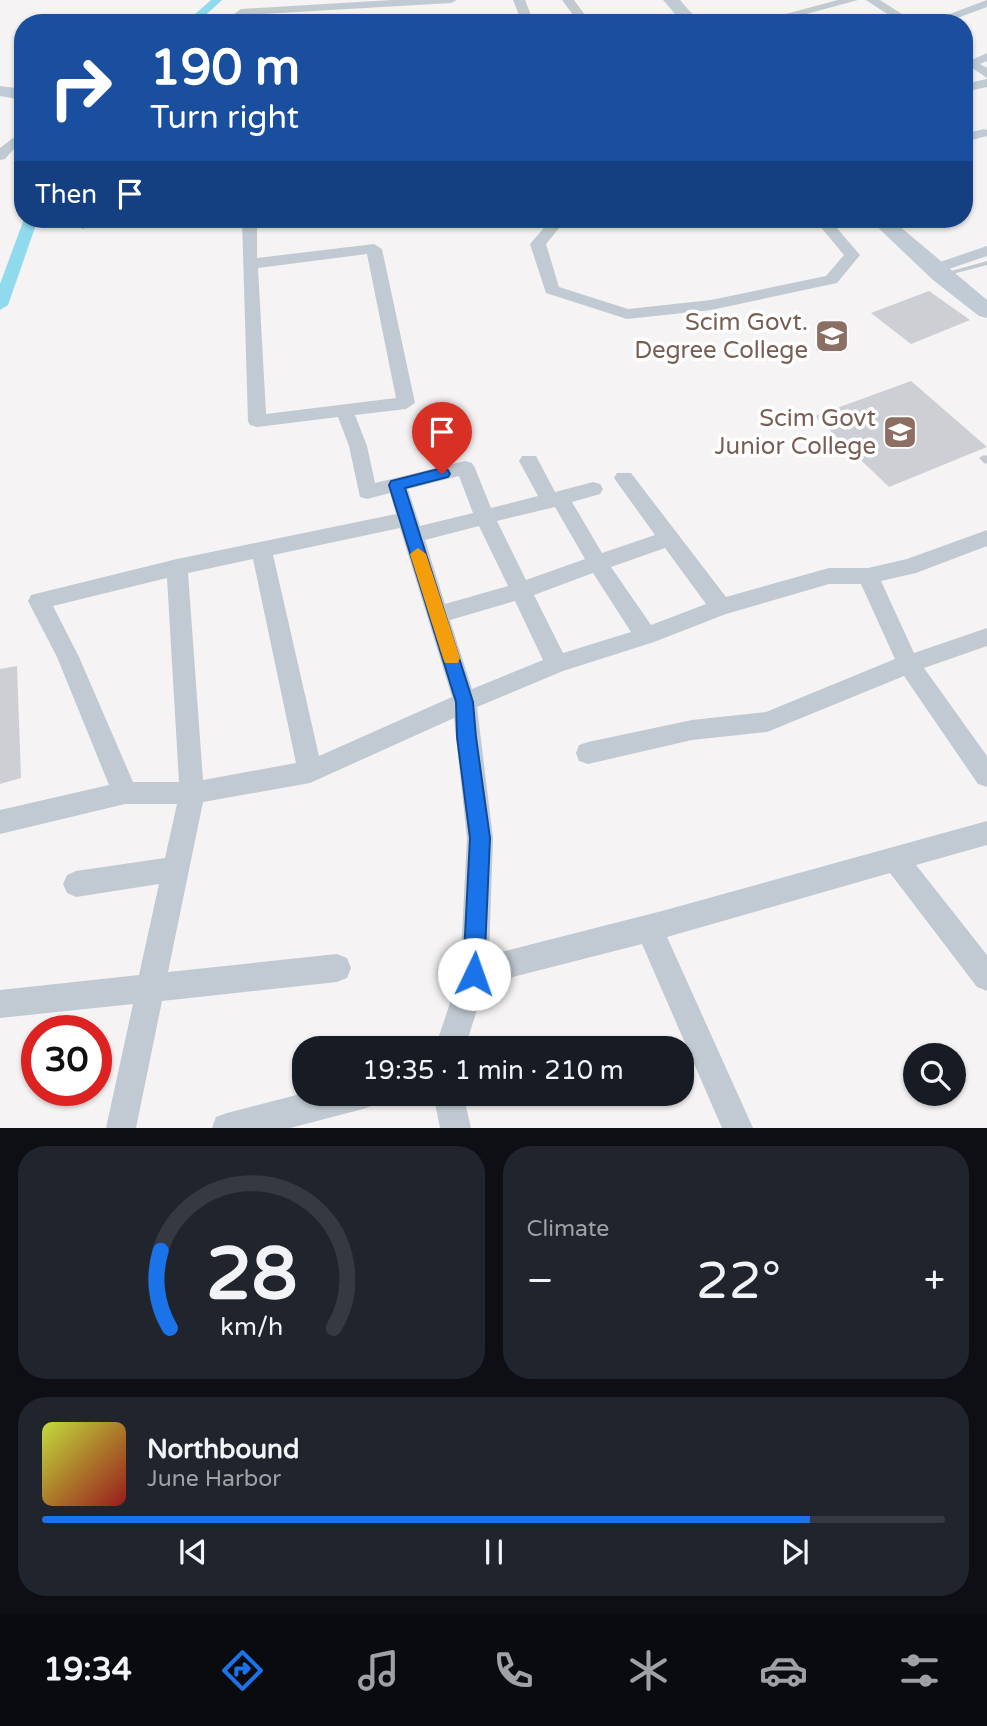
<!DOCTYPE html>
<meta charset="utf-8">
<style>
:root{--surface:#171b24;--page:#20242c;--text:#f1f3f6;--muted:#9ea1a6;--line:#363941;--accent:#1a73e8}
body{margin:0;font-family:"Varela Round",sans-serif;background:var(--page);color:var(--text);height:100vh;display:flex;flex-direction:column;font-size:26px;white-space:nowrap}
*{box-sizing:border-box;margin:0}
p{font-size:23px;color:var(--muted)}
.icon{flex:none;width:38px;height:38px;fill:none;stroke:currentColor;stroke-width:2;stroke-linecap:round;stroke-linejoin:round}
.map{position:relative;height:1128px;overflow:hidden}
.side{display:flex;flex-direction:column;gap:18px;padding:18px;background:#0d0f14;flex:1}
.side>*{flex:none}
.hud{position:absolute;left:14px;top:14px;width:959px;height:214px;border-radius:28px;box-shadow:0 2px 5px #0004;background:#1a4fa0;color:#fff;overflow:hidden}
.controls{position:absolute;left:903px;top:1043px;display:grid;gap:14px}
.controls a{display:grid;place-items:center;width:63px;height:63px;border-radius:50%;background:var(--surface);box-shadow:0 2px 5px #0004;font-size:35px}
.speed{position:absolute;left:21px;top:1015px;display:flex;gap:14px;font-size:35px;font-weight:700;text-align:center}
.speed>*{display:grid;place-content:center;width:91px;height:91px;border-radius:50%;background:var(--surface);box-shadow:0 2px 5px #0004;line-height:1}
.speed .limit{border:10px solid #d22;background:#fff;color:#111}
.pin{position:absolute;display:grid;place-items:center;width:60px;height:60px;color:#fff;margin:-72px -30px;border-radius:50% 50% 50% 0;rotate:-45deg;box-shadow:0 0 7px #0007}
.pin .icon{rotate:45deg}
.me{position:absolute;width:77px;margin:-38px;rotate:3deg;stroke-linejoin:round;filter:drop-shadow(0 0 5px #0008)}
.turn{display:flex;align-items:center;gap:24px;height:147px;padding:0 21px;font-size:32px}
.turn .icon{width:91px;height:91px;stroke-width:2.5}
.turn b{display:block;font-size:49px;line-height:60px}
.then{display:flex;align-items:center;height:66px;padding:0 21px;background:#0003;gap:14px;font-size:26px}
.big{font-size:52px;font-weight:600;line-height:1.1}
.side .tile{flex:1;display:flex;flex-direction:column;justify-content:center;gap:10px;min-width:0;padding:0 24px;border-radius:28px;background:var(--page)}
.side .dial{align-items:center;gap:0}
.dial svg{height:182px;overflow:visible;fill:none;stroke:var(--line);stroke-width:7;stroke-linecap:round;text-anchor:middle}
.dial text{fill:var(--text);stroke:none}
.song{display:flex;align-items:center;gap:21px}
.cover{width:84px;height:84px;border-radius:10px;background:linear-gradient(135deg,hsl(70 70% 55%),hsl(0 70% 35%))}
.played{height:7px;border-radius:4px;background:linear-gradient(90deg,var(--accent) 85%,var(--line) 85%)}
.keys{display:flex;justify-content:space-around;direction:ltr}
.heat{display:flex;justify-content:space-between;align-items:center;font-size:38px;direction:ltr}
.side .tiles{flex:1;display:grid;gap:18px;grid-template-columns:1fr 1fr}
.tile:last-child{grid-column:span 2}
.trip{position:absolute;left:292px;top:1036px;width:402px;height:70px;border-radius:28px;background:var(--surface);box-shadow:0 2px 5px #0004;font-weight:600;line-height:70px;text-align:center}
.dock{display:flex;height:112px;justify-content:space-around;align-items:center;background:#090b0e;color:var(--muted)}
.dock .icon{width:49px;height:49px}
.dock .active{color:var(--accent)}
.dock b{font-size:32px;color:var(--text)}
.map>svg:first-child{display:block}
.lines{fill:none;stroke-linecap:round;stroke-linejoin:round}
.canal{fill:#90daee;fill-rule:evenodd}
.building{fill:#cdcfd5}
.lane{fill:#c1cad2;fill-rule:evenodd}
.street{fill:#c1cad2;fill-rule:evenodd}
.secondary{fill:#c1cbd6;fill-rule:evenodd}
.route{fill:#1a73e8;stroke:#114b97;stroke-width:2}
.slow{fill:#f59e0b}
.labels{text-anchor:middle;stroke-width:7;stroke-linejoin:round;paint-order:stroke}
.education-label{font-size:24px;fill:#785e54;stroke:#fff;text-anchor:end}
</style>
<div class="map">
<svg width="987" height="1128" viewBox="0 0 987 1128">
<rect width="100%" height="100%" fill="#f5f3f3"/>
<g class="lines">
<g class="canal">
<polygon points="211,0 222,0 197,23 185,23"/>
<polygon points="24,219 38,219 8,305 0,310 0,284"/>
</g>
</g>
<g class="building">
<polygon points="929,291 970,320 911,344 871,313"/>
<polygon points="911,381 987,447 889,487 815,416"/>
<polygon points="17,666 21,778 0,784 0,669"/>
</g>
<g class="lines">
<g class="lane">
<polygon points="987,261 987,265 941,277 937,275"/>
<polygon points="984,455 987,456 987,464 984,463 979,458"/>
</g>
<g class="street">
<polygon points="392,0 457,0 451,3 244,15 235,23 222,23 241,9"/>
<polygon points="513,0 525,0 534,23 522,23"/>
<polygon points="562,0 574,0 591,23 579,23"/>
<polygon points="838,0 858,0 773,23 752,23"/>
<polygon points="866,0 880,0 916,23 901,23"/>
<polygon points="987,0 987,7 944,23 926,23"/>
<polygon points="987,53 987,61 980,64 987,68 987,78 965,63"/>
<polygon points="987,79 987,87 964,92 964,84"/>
<polygon points="984,129 987,130 987,136 964,142 964,134"/>
<polygon points="13,138 20,142 5,159 0,160 0,148"/>
<polygon points="79,219 94,219 88,227 83,229 75,224"/>
<path d="M242,219h15v39l117,-14 8,5 33,154 -9,6 -51,6 12,31 8,37 90,-22 7,2 3,5 16,40 47,-12 -19,-35 3,-5h14l19,36 38,-10 7,2 3,5 -3,5 -28,8 30,51 53,-18 -41,-57 3,-5h14l95,124 103,-29h39l39,-9 80,-29v16l-71,27 -35,8 33,72 73,-25v18l-63,22 63,88v31l-9,-3 -74,-108 -137,56 -75,8 -104,24 -9,-3 -3,-8 3,-8 9,-3 104,-22 74,-8 129,-53 -34,-75h-32l-103,30 -72,28 -91,29 -86,36 16,131 -4,117 173,-44 325,-90v24l-71,20 71,90v36l-10,-4 -87,-114 -223,64 86,191h-31l-80,-184 -157,40 -20,64h-30l25,-75 7,-135 -13,-120 -144,65 -107,19 -35,170 169,-18 10,4 4,10 -4,10 -10,4 -175,19 -26,127h-30l27,-124 -133,14v-28l139,-15 20,-91 -83,13 -9,-4 -4,-9 4,-9 9,-4 89,-13 12,-54h-52l-125,30v-24l109,-25 -52,-128 -29,-56 3,-6 146,-36 219,-45 -6,-21 -23,6 -7,-2 -11,-51 -11,-29 -81,10 -7,-2 -2,-4zM367,254l29,144 -130,16 -8,-146zM459,476l14,37 -53,13 -12,-37zM555,507l30,52 -59,21 -29,-59zM479,526l29,60 -63,18 -20,-64zM400,528l52,169 -133,59 -46,-201zM665,548l41,56 -55,21 -40,-58zM253,559l43,204 -93,17 -15,-207zM593,573l38,59 -68,21 -29,-58zM167,578l12,204h-46l-54,-125 -26,-51zM515,601l28,59 -71,29 -22,-69z"/>
<polygon points="556,219 578,219 560,227 546,244 559,287 628,309 711,300 826,276 844,255 814,219 829,219 860,255 837,283 711,310 627,319 546,293 530,244 550,221"/>
<polygon points="987,246 987,256 946,270 938,265 940,262"/>
<polygon points="304,1093 378,1094 374,1105 363,1109 290,1128 212,1128 216,1117 227,1113"/>
<polygon points="433,1094 463,1094 471,1128 440,1128"/>
</g>
<g class="secondary">
<polygon points="663,0 680,0 700,23 683,23"/>
<polygon points="0,86 23,89 23,100 0,96"/>
<polygon points="869,219 891,219 987,300 987,318 979,316 933,280"/>
</g>
</g>
<polygon class="route" points="442,468 448,470 450,474 448,477 405,488 473,702 476,737 490,838 484,974 481,981 474,984 466,981 463,974 470,838 457,737 456,702 389,485 391,481"/>
<polygon class="slow" points="418,548 426,554 460,658 458,663 445,663 443,658 410,554"/>
<defs>
<g id="university-square" transform="scale(1.75)"><rect x="-9" y="-9" width="18" height="18" rx="4" fill="#8d6e63" stroke="#fff"/><path d="M0-5L7-2L0 1L-7-2ZM-4 1L0 2.5L4 1V4Q0 6-4 4Z" fill="#fff"/></g>
</defs>
<g fill-rule="evenodd">
<use href="#university-square" x="832" y="336"/>
<use href="#university-square" x="900" y="432"/>
</g>
<g class="labels">
<g class="education-label">
<text x="808" y="330">Scim Govt.<tspan x="808" dy="28">Degree College</tspan></text>
<text x="876" y="426">Scim Govt<tspan x="876" dy="28">Junior College</tspan></text>
</g>
</g>
</svg>
<div class="controls">
<a><svg class="icon" aria-label="search" viewBox="0 0 24 24"><circle cx="10" cy="10" r="6"/><path d="M15 15l6 6"/></svg></a>
</div>
<div class="speed"><div class="limit">30</div></div>
<div class="pin" style="left:442px;top:474px;background:#d93025"><svg class="icon" aria-label="arrive" viewBox="0 0 24 24"><path d="M6 21V4h12l-3 4 3 4H6"/></svg></div>
<svg class="me" style="left:474px;top:974px" viewBox="-20 -20 40 40"><circle r="19" fill="#fff"/><path d="M0-13L10 11 0 6-10 11z" fill="#1a73e8"/></svg>
<div class="trip">19:35 · 1 min · 210 m</div>
<div class="hud">
<div class="turn"><svg class="icon" aria-label="right" viewBox="0 0 24 24"><path d="M7 20v-9h11M14 6l5 5-5 5"/></svg><div><b>190 m</b>Turn right</div></div>
<div class="then">Then<svg class="icon" aria-label="arrive" viewBox="0 0 24 24"><path d="M6 21V4h12l-3 4 3 4H6"/></svg></div>
</div>
</div>
<section class="side">
<div class="tiles">
<div class="tile dial"><svg viewBox="0 0 100 80">
<path d="M14 69A42 42 0 1 1 86 69"/>
<path d="M14 69A42 42 0 0 1 10 35" stroke="#1a73e8"/>
<text x="50" y="56" font-size="32" font-weight="700">28</text>
<text x="50" y="72" font-size="11">km/h</text>
</svg></div>
<div class="tile"><p>Climate</p>
<div class="heat"><a>−</a><b class="big">22°</b><a>+</a></div>
</div>
<div class="tile">
<div class="song"><i class="cover"></i><div><b>Northbound</b><p>June Harbor</p></div></div>
<div class="played"></div>
<div class="keys"><svg class="icon" aria-label="previous" viewBox="0 0 24 24"><path d="M18 5L8 12l10 7zM5 5v14"/></svg><svg class="icon" aria-label="pause" viewBox="0 0 24 24"><path d="M8 5v14M16 5v14"/></svg><svg class="icon" aria-label="next" viewBox="0 0 24 24"><path d="M6 5l10 7-10 7zM19 5v14"/></svg></div>
</div>
</div>
</section>
<nav class="dock">
<b>19:34</b>
<svg class="icon active" aria-label="directions" viewBox="0 0 24 24"><path d="M12 3l9 9-9 9-9-9zM9 14v-3h6M13 9l2 2-2 2"/></svg>
<svg class="icon" aria-label="music" viewBox="0 0 24 24"><path d="M9 18V5l10-2v13"/><circle cx="6" cy="18" r="3"/><circle cx="16" cy="16" r="3"/></svg>
<svg class="icon" aria-label="phone" viewBox="0 0 24 24"><path d="M5 4h4l2 5-3 2q2 4 5 5l2-3 5 2v4C11 20 4 13 5 4z"/></svg>
<svg class="icon" aria-label="climate" viewBox="0 0 24 24"><path d="M12 3v18M4 7l16 10M4 17L20 7"/></svg>
<svg class="icon" aria-label="car" viewBox="0 0 24 24"><path d="M5 17H2v-5l4-1 3-4h7l3 4 3 1v5h-3M9 17h6M6 11h13"/><circle cx="7" cy="17" r="2"/><circle cx="17" cy="17" r="2"/></svg>
<svg class="icon" aria-label="filters" viewBox="0 0 24 24"><path d="M4 7h16M4 17h16"/><circle cx="9" cy="7" r="2"/><circle cx="15" cy="17" r="2"/></svg>
</nav>
